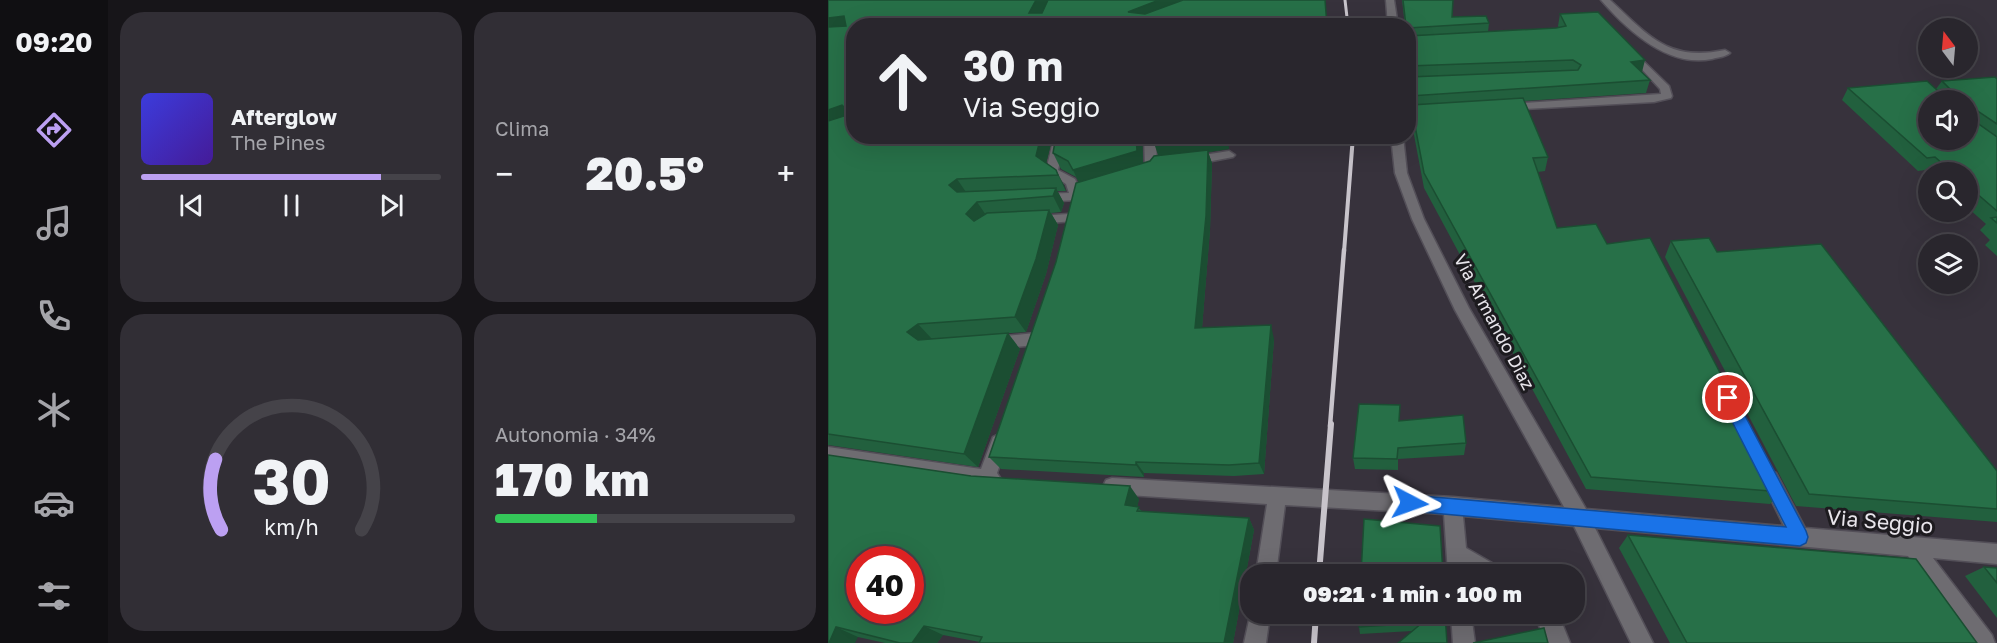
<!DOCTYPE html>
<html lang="it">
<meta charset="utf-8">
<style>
:root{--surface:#29262d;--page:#312e35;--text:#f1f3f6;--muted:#a5a5aa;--line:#454349;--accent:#bca0f2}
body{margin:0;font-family:"Golos Text",sans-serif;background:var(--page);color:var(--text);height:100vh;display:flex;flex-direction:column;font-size:22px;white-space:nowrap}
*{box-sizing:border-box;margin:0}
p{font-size:20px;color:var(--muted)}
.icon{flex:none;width:33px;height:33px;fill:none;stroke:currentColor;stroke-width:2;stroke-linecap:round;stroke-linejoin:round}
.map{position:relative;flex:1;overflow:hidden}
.details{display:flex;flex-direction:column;gap:12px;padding:12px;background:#171519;width:720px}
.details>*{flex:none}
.banner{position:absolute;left:18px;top:18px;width:570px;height:126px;border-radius:24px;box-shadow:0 6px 24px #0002,0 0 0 2px var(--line);background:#29262d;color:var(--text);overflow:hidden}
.needle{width:39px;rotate:344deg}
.controls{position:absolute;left:1090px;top:18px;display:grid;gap:12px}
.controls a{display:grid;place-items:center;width:60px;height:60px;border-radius:50%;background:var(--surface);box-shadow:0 6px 24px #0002,0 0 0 2px var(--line);font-size:30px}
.speed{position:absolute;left:18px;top:546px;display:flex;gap:12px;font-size:30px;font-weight:700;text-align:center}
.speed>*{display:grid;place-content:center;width:78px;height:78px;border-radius:50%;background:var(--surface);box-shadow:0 6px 24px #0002,0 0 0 2px var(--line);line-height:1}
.speed .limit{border:9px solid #d22;background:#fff;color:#111}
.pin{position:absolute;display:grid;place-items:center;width:51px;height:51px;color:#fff;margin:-26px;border:3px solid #fff;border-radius:50%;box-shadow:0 2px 6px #0007}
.me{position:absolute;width:66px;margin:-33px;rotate:94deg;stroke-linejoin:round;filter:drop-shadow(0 0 4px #0008)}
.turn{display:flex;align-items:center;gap:21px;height:126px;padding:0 18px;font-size:27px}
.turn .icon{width:78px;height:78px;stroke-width:2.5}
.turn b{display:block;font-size:42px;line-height:51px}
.big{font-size:45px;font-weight:800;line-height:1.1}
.details .tile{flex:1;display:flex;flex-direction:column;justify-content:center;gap:9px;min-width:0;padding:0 21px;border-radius:24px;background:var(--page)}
.details .dial{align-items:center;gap:0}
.dial svg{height:156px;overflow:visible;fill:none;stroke:var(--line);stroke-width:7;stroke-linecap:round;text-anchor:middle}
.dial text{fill:var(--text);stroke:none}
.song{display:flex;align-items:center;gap:18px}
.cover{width:72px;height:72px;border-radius:9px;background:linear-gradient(135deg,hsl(240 70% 55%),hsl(260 70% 35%))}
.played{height:6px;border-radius:3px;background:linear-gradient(90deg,var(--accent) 80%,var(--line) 80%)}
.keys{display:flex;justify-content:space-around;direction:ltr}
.heat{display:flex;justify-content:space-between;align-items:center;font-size:33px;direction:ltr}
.charge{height:9px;border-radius:4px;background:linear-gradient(90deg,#34c759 34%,var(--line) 0)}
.details .tiles{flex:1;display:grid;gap:12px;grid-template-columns:repeat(2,1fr)}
.trip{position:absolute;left:412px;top:564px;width:345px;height:60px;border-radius:24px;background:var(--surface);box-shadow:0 6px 24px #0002,0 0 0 2px var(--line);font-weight:800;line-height:60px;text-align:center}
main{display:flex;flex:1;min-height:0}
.tabs{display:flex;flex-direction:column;width:108px;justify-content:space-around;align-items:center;background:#100f12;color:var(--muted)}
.tabs .icon{width:42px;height:42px}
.tabs .active{color:var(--accent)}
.tabs b{font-size:27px;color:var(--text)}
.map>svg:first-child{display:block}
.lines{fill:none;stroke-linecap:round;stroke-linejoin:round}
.minor-casing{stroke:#534f58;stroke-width:3}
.minor{fill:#6e6c71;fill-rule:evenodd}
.rail-far3{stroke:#c8c4cb;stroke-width:3}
.rail-far2{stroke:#c8c4cb;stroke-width:4}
.rail-far1{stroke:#c8c4cb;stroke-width:4.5}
.rail{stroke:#c8c4cb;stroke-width:6}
.wall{fill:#22603e}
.shaded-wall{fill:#1b4e32}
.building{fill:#277048;stroke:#1b4e32;stroke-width:1.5;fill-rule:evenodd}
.route{fill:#1a73e8;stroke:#114b97;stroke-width:1.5}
.labels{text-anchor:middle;stroke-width:6;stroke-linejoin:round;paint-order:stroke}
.street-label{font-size:18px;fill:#e8e5eb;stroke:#1d1b1f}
.near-street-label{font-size:21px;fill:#e8e5eb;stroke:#1d1b1f}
</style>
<main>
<nav class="tabs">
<b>09:20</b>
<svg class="icon active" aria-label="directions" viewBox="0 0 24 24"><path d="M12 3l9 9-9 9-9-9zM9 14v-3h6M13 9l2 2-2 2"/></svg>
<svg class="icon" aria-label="music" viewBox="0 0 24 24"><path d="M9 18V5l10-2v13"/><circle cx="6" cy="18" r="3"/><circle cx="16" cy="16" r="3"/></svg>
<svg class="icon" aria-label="phone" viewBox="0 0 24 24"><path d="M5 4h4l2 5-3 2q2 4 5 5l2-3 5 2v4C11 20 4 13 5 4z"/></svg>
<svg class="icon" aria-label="climate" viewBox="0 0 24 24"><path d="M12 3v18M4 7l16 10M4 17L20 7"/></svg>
<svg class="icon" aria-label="car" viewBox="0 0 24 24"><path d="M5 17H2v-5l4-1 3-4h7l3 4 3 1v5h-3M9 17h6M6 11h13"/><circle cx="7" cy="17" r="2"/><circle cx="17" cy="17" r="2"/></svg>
<svg class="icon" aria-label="filters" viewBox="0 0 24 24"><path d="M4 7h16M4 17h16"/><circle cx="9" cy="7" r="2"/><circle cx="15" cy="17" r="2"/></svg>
</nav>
<section class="details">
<div class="tiles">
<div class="tile">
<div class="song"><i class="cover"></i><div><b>Afterglow</b><p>The Pines</p></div></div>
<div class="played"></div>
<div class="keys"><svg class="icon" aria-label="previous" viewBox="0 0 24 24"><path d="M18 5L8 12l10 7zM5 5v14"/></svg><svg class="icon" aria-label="pause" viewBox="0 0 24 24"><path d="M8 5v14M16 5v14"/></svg><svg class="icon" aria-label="next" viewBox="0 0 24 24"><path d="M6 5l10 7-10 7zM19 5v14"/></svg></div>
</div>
<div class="tile"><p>Clima</p>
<div class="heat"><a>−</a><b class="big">20.5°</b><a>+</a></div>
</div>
<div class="tile dial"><svg viewBox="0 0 100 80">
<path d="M14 69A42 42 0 1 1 86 69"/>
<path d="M14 69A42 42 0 0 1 11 33" stroke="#bca0f2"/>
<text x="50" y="56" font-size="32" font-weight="700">30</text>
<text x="50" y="72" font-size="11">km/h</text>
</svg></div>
<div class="tile"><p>Autonomia · 34%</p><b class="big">170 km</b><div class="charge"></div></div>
</div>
</section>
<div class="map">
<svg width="1169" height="643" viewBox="0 0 1169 643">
<rect width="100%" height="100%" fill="#37323c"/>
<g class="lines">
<g class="minor-casing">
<g id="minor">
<polygon points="558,0 566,0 570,26 560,26"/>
<path d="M773,0h9c39,36 58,62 115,50l5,3c-5,4 -11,4 -18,6 -44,9 -84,-28 -111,-59z"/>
<polygon points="803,49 841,86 844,96 843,98 826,102 679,110 674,107 679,104 833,94 832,89 798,52"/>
<polygon points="226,136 238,136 230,170 247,179 253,193 250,200 212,202 206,198 212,194 241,193 238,184 218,171"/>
<polygon points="316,136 328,136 329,170 316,177 310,173 317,168"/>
<polygon points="563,136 575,136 579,173 596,219 641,308 758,509 956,526 933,479 936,473 942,471 948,473 977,528 1169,544 1169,564 1105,558 1164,635 1167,643 1143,643 1080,556 767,528 825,643 803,643 746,526 635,516 638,548 671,567 674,574 646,574 640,571 640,574 620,574 616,514 457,505 448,574 428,574 439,504 284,494 278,492 275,486 278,480 284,478 625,497 736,507 627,310 584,219 567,173"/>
<polygon points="401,151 407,155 405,157 363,165 357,161 363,157"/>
<polygon points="241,214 247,218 246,221 208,224 201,220 208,216"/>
<polygon points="207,333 212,335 215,339 212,343 207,345 167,349 162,347 159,343 162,339 167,337"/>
<polygon points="171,434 177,437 180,442 169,473 173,479 170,485 164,487 0,463 0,447 153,469 165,437"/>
<polygon points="423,611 423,614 442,614 438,643 416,643"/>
<polygon points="623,614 643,614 647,643 625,643"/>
<polygon points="705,614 728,614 734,623 742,643 720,643"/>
</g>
</g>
<use href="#minor" class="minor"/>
<polyline class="rail-far3" points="517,0 520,26"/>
<polyline class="rail-far2" points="516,252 525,136"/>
<polyline class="rail-far1" points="502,426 516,250"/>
<g class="rail">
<polyline points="491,574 503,424"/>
<polyline points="486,643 488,614"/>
</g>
</g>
<g class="wall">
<polygon points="0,0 26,26 26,136 225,136 218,163 228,170 238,191 229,191 236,203 233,212 223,213 230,225 218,274 198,332 104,339 192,349 150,467 0,445"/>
<polygon points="574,0 625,0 624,17 661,23 660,32 731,28 730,26 732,14 813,72 822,80 818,93 696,101 720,157 717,171 710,172 729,228 779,244 954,492 942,504 758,489 596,188 583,119 583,109 582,109 581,89 580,26 577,26"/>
<polygon points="1169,79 1169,256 1157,245 1162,240 1152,230 1158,224 1140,208 1140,172 1101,173 1097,170 1090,171 1014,100 1020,88 1108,89 1114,81"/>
<polygon points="228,136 314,136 315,164 322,161 326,156 401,149 380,152 384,163 382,230 374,328 446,339 436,474 406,476 316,473 316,477 173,469 161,457 228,262 251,182 248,177 233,169 225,153"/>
<polygon points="843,241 1169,471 1169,522 968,506 837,257"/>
<polygon points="572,421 638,443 636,455 570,459 570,470 527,469 525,458"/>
<polygon points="0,455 143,476 311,499 309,507 315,512 421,518 426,530 405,643 151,643 152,642 115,635 109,643 57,643 30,637 0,643"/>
<polygon points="800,535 1149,643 842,643 791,548"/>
<polygon points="1156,567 1169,568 1169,618 1137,576"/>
<polygon points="617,614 584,631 532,634 531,627"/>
</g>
<g class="shaded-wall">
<polygon points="208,0 221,0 209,26 201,13"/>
<polygon points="331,0 372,0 307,26 300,12"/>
<polygon points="16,16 26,30 0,34 0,18"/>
<polygon points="817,60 814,72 803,62"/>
<polygon points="14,105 25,121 0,129 0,110"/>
<polygon points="213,136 225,136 216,172 208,156"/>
<polygon points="308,136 314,136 315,166 252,185 245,170"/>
<polygon points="372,136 400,136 401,149 380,152 384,163 382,230 373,341 367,328 331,158 326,143"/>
<polygon points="228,170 236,185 238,191 230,175"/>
<polygon points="129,179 140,195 132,200 121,185"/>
<polygon points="228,188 236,203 233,212 225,196"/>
<polygon points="149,202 160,218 149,230 138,214"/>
<polygon points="221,210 230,225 218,274 198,332 187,317"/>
<polygon points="90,324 104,339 94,347 79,332"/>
<polygon points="443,325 446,339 436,474 431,463"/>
<polygon points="180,333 192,349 150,467 136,454"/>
<polygon points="308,462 316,473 316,477 308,465"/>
<polygon points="302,486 311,499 307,518 297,505"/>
<polygon points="421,518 426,530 405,643 396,643"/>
<polygon points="96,626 115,635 109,643 84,643"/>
<polygon points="8,627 30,637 27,643 1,643"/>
</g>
<g class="building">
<polygon points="0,0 208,0 201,13 214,13 220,0 331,0 300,12 317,14 355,0 497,0 499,26 26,26 26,136 213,136 208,156 228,170 230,175 129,179 121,185 129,192 228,188 225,196 149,202 138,214 146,221 159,213 221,210 208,259 187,317 90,324 79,332 90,340 180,333 136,454 0,434 0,121 16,116 17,108 14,105 0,110 0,27 18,26 16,16 0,18"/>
<polygon points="575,0 625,0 624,17 658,16 661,23 580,28 580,26 578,26"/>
<polygon points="770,12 817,60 803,62 822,80 582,96 581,77 750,70 753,65 745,60 580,66 580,36 728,28 738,26 732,14"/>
<path d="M1167,77l2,2v45l-21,-14v12l21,15v74l-29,-25v-14h-16l-17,-15 -8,1 -79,-70 79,-7 11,10 12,-2 -8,-8zM1101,100h39v40h-39z"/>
<polygon points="695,98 720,157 705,158 729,228 768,224 779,244 822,238 954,492 763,477 596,173 583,105"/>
<polygon points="228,136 308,136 309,151 245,170 240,161 225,153"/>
<polygon points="325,136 372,136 326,143"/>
<polygon points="380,150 378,216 367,328 443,325 431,463 401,465 308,462 308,465 161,457 228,262 248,183 322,161 326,156"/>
<polygon points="1169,217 1169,223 1163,218"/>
<polygon points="881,238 889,252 993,244 1169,471 1169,509 981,494 843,241"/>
<polygon points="531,404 572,405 571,421 635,415 638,443 570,448 569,459 525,458"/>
<path d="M0,455l143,21 159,10 -5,19 14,2 -2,4 112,7 -25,125h-245l3,-6 -58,-11 -12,17h-12l-64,-16 -7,16h-1zM32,560h50v50h-50z"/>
<polygon points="536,519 612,526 615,574 533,574"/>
<polygon points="800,535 1088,559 1149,643 859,643"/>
<polygon points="1156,567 1169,568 1169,583"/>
<polygon points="531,614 617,614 619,643 570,643 594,623 531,627"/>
<polygon points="716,628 720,643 645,643"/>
</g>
<polygon class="route" points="900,391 905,393 978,531 980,537 978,543 972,546 582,511 576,508 573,503 576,497 582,495 958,527 892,398"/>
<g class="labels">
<g class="street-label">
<text transform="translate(666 322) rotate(62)" y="6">Via Armando Diaz</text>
</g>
<g class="near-street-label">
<text transform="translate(1052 522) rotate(5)" y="7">Via Seggio</text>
</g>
</g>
</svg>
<div class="controls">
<a><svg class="needle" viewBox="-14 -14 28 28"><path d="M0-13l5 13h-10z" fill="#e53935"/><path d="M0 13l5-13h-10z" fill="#a5a5aa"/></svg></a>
<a><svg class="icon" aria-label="sound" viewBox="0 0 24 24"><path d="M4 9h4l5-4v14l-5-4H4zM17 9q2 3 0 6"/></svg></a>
<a><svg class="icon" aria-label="search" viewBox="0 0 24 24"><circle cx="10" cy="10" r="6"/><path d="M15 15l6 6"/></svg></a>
<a><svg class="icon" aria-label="layers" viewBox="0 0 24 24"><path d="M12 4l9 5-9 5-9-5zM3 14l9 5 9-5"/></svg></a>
</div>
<div class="speed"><div class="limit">40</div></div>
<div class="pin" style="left:900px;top:398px;background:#d93025"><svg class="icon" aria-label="arrive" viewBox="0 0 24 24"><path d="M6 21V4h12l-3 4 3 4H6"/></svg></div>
<svg class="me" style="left:582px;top:503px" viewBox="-20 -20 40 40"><path d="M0-17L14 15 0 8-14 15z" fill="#1a73e8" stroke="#fff" stroke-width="4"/></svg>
<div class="trip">09:21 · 1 min · 100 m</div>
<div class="banner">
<div class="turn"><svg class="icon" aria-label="ahead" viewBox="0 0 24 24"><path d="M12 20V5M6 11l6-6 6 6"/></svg><div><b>30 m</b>Via Seggio</div></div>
</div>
</div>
</main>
